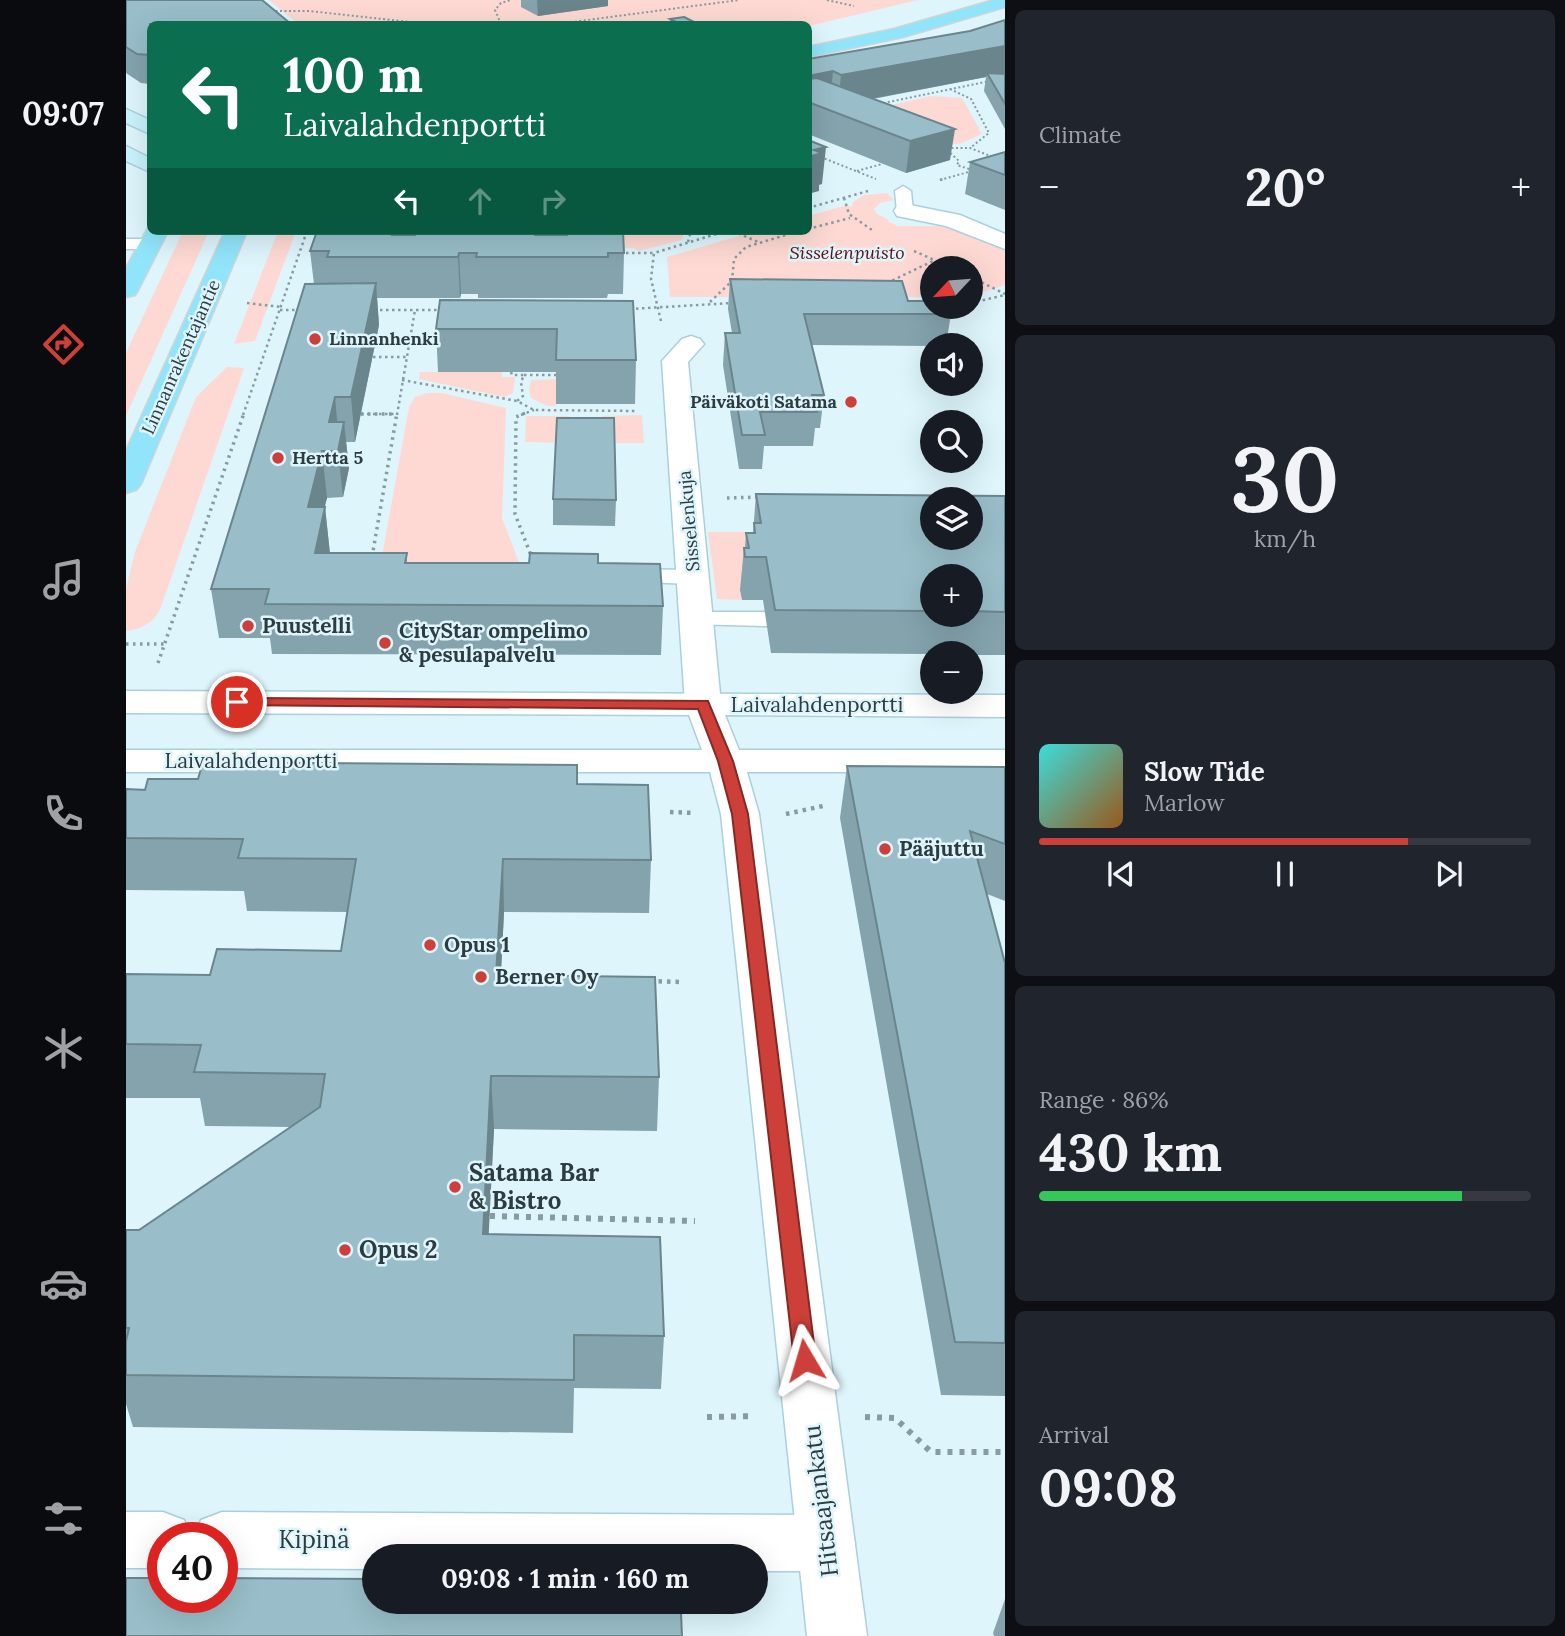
<!DOCTYPE html>
<meta charset="utf-8">
<style>
:root{--surface:#171b24;--page:#20242c;--text:#f1f3f6;--muted:#9ea1a6;--line:#363941;--accent:#cd3f39}
body{margin:0;font-family:Lora,serif;background:var(--page);color:var(--text);height:100vh;display:flex;flex-direction:column;font-size:26px;white-space:nowrap}
*{box-sizing:border-box;margin:0}
p{font-size:23px;color:var(--muted)}
.icon{flex:none;width:38px;height:38px;fill:none;stroke:currentColor;stroke-width:2;stroke-linecap:round;stroke-linejoin:round}
.map{position:relative;flex:1;overflow:hidden}
.panel{display:flex;flex-direction:column;gap:10px;padding:10px;background:#0d0f14;width:560px}
.panel>*{flex:none}
.hud{position:absolute;left:21px;top:21px;width:665px;height:214px;border-radius:10px;box-shadow:0 7px 28px #0002;background:#0b6e4f;color:#fff;overflow:hidden}
.needle{width:46px;rotate:244deg}
.buttons{position:absolute;left:794px;top:256px;display:grid;gap:14px}
.buttons a{display:grid;place-items:center;width:63px;height:63px;border-radius:50%;background:var(--surface);box-shadow:0 7px 28px #0002;font-size:35px}
.speed{position:absolute;left:21px;top:1522px;display:flex;gap:14px;font-size:35px;font-weight:700;text-align:center}
.speed>*{display:grid;place-content:center;width:91px;height:91px;border-radius:50%;background:var(--surface);box-shadow:0 7px 28px #0002;line-height:1}
.speed .limit{border:10px solid #d22;background:#fff;color:#111}
.pin{position:absolute;display:grid;place-items:center;width:60px;height:60px;color:#fff;margin:-30px;border:4px solid #fff;border-radius:50%;box-shadow:0 2px 7px #0007}
.me{position:absolute;width:77px;margin:-38px;rotate:353deg;stroke-linejoin:round;filter:drop-shadow(0 0 5px #0008)}
.turn{display:flex;align-items:center;gap:24px;height:147px;padding:0 21px;font-size:32px}
.turn .icon{width:91px;height:91px;stroke-width:2.5}
.turn b{display:block;font-size:49px;line-height:60px}
.lanes{display:flex;align-items:center;height:66px;padding:0 21px;background:#0003;justify-content:center;gap:35px;direction:ltr}
.lanes .off{opacity:.35}
.big{font-size:52px;font-weight:700;line-height:1.1}
.panel .widget{flex:1;display:flex;flex-direction:column;justify-content:center;gap:10px;min-width:0;padding:0 24px;border-radius:10px;background:var(--page)}
.panel .dial{align-items:center;gap:0}
.dial b{font-size:91px;line-height:1}
.song{display:flex;align-items:center;gap:21px}
.cover{width:84px;height:84px;border-radius:10px;background:linear-gradient(135deg,hsl(180 70% 55%),hsl(30 70% 35%))}
.played{height:7px;border-radius:4px;background:linear-gradient(90deg,var(--accent) 75%,var(--line) 75%)}
.keys{display:flex;justify-content:space-around;direction:ltr}
.heat{display:flex;justify-content:space-between;align-items:center;font-size:38px;direction:ltr}
.charge{height:10px;border-radius:5px;background:linear-gradient(90deg,#34c759 86%,var(--line) 0)}
.trip{position:absolute;left:236px;top:1544px;width:406px;height:70px;border-radius:35px;background:var(--surface);box-shadow:0 7px 28px #0002;font-weight:700;line-height:70px;text-align:center}
main{display:flex;flex:1;min-height:0}
.dock{display:flex;flex-direction:column;width:126px;justify-content:space-around;align-items:center;background:#090b0e;color:var(--muted)}
.dock .icon{width:49px;height:49px}
.dock .on{color:var(--accent)}
.dock b{font-size:32px;color:var(--text)}
.map>svg:first-child{display:block}
.green{fill:#fed9d3}
.lines{fill:none;stroke-linecap:round;stroke-linejoin:round}
.service-casing{stroke:#aad0db;stroke-width:3}
.minor-casing{stroke:#aad0db;stroke-width:3}
.tertiary-casing{stroke:#aad0db;stroke-width:3}
.secondary-casing{stroke:#aad0db;stroke-width:3}
.primary-casing{stroke:#d1d4d5;stroke-width:3}
.path-far4{stroke:#889ba2;stroke-width:2;stroke-dasharray:2 2.5;stroke-linecap:butt}
.path-far3{stroke:#889ba2;stroke-width:2.5;stroke-dasharray:2.5 3.5;stroke-linecap:butt}
.path-far2{stroke:#889ba2;stroke-width:3.5;stroke-dasharray:2.5 4.5;stroke-linecap:butt}
.path-far1{stroke:#889ba2;stroke-width:4.5;stroke-dasharray:3.5 5;stroke-linecap:butt}
.path{stroke:#889ba2;stroke-width:6;stroke-dasharray:5 7;stroke-linecap:butt}
.service{fill:#fff;fill-rule:evenodd}
.minor{fill:#fff;fill-rule:evenodd}
.tertiary{fill:#fff;fill-rule:evenodd}
.secondary{fill:#c8f2fc;fill-rule:evenodd}
.primary{fill:#91e5fa;fill-rule:evenodd}
.wall{fill:#84a3ad;fill-rule:evenodd}
.shaded-wall{fill:#6b858d}
.building{fill:#99bec9;stroke:#6b858d;stroke-width:2;fill-rule:evenodd}
.route{fill:#cd3f39;stroke:#852925;stroke-width:2}
.poi-dot{fill:#cd3f39;stroke:#def5fc;stroke-width:2.5}
.labels{text-anchor:middle;stroke-width:5;stroke-linejoin:round;paint-order:stroke}
.far-park-label{font-size:18px;font-style:italic;fill:#5d0f0e;stroke:#def5fc}
.far-poi-label{font-size:18px;font-weight:bold;fill:#2d3c41;stroke:#def5fc;text-anchor:start}
.far-street-label{font-size:18px;fill:#2d3c41;stroke:#def5fc}
.poi-label{font-size:21px;font-weight:bold;fill:#2d3c41;stroke:#def5fc;text-anchor:start}
.street-label{font-size:21px;fill:#2d3c41;stroke:#def5fc}
.near-poi-label{font-size:24px;font-weight:bold;fill:#2d3c41;stroke:#def5fc;text-anchor:start}
.near-street-label{font-size:24px;fill:#2d3c41;stroke:#def5fc}
</style>
<main>
<nav class="dock">
<b>09:07</b>
<svg class="icon on" aria-label="directions" viewBox="0 0 24 24"><path d="M12 3l9 9-9 9-9-9zM9 14v-3h6M13 9l2 2-2 2"/></svg>
<svg class="icon" aria-label="music" viewBox="0 0 24 24"><path d="M9 18V5l10-2v13"/><circle cx="6" cy="18" r="3"/><circle cx="16" cy="16" r="3"/></svg>
<svg class="icon" aria-label="phone" viewBox="0 0 24 24"><path d="M5 4h4l2 5-3 2q2 4 5 5l2-3 5 2v4C11 20 4 13 5 4z"/></svg>
<svg class="icon" aria-label="climate" viewBox="0 0 24 24"><path d="M12 3v18M4 7l16 10M4 17L20 7"/></svg>
<svg class="icon" aria-label="car" viewBox="0 0 24 24"><path d="M5 17H2v-5l4-1 3-4h7l3 4 3 1v5h-3M9 17h6M6 11h13"/><circle cx="7" cy="17" r="2"/><circle cx="17" cy="17" r="2"/></svg>
<svg class="icon" aria-label="filters" viewBox="0 0 24 24"><path d="M4 7h16M4 17h16"/><circle cx="9" cy="7" r="2"/><circle cx="15" cy="17" r="2"/></svg>
</nav>
<div class="map">
<svg width="879" height="1636" viewBox="0 0 879 1636">
<rect width="100%" height="100%" fill="#def5fc"/>
<g class="green">
<polygon points="143,0 792,0 683,26 172,24"/>
<polygon points="805,96 836,98 856,134 836,143 820,145 753,108"/>
<polygon points="761,193 768,200 754,203 748,209 751,214 763,220 761,221 772,226 819,226 879,251 879,285 845,296 845,268 807,268 807,297 544,297 541,257 630,231 682,231 683,216 721,205 726,207 727,202 738,195"/>
<polygon points="57,231 83,231 0,416 0,353"/>
<polygon points="152,231 170,231 129,341 108,344"/>
<polygon points="465,231 558,231 556,240 512,251 508,248 423,251"/>
<path d="M101,367l17,1 -83,239c-6,15 -19,22 -35,24v-42l9,-37 61,-155z"/>
<polygon points="294,372 376,372 376,377 389,377 387,393 378,397 293,379"/>
<polygon points="431,379 430,406 421,406 405,398 403,389 405,380"/>
<polygon points="301,393 316,393 380,408 376,518 396,570 254,567 283,407 289,397"/>
<polygon points="516,415 518,443 477,443 476,416"/>
<polygon points="400,416 443,416 443,443 399,442"/>
<polygon points="582,532 627,532 631,564 614,591 616,600 591,599"/>
</g>
<g class="lines">
<g class="service-casing">
<g id="service">
<polygon points="777,186 785,191 787,211 779,216 771,211 769,191"/>
<polygon points="0,239 24,239 32,244 24,249 0,249"/>
<polygon points="497,569 567,570 575,572 579,577 575,582 567,584 489,581 485,576 489,571"/>
<polygon points="571,612 640,612 649,614 652,619 649,624 640,626 562,624 559,619 562,614"/>
</g>
</g>
<g class="minor-casing">
<g id="minor">
<polygon points="779,204 834,215 879,234 879,249 820,226 771,216 768,211 771,206"/>
<polygon points="565,336 574,339 578,344 562,362 595,704 590,712 577,715 564,712 559,704 536,361 556,339"/>
<polygon points="0,1512 37,1512 58,1520 65,1538 37,1538 37,1568 0,1568"/>
<polygon points="96,1512 700,1515 721,1523 729,1543 721,1563 700,1571 630,1571 630,1556 248,1556 248,1569 96,1568 96,1538 68,1538 75,1520"/>
</g>
</g>
<g class="tertiary-casing">
<polygon id="tertiary" points="0,691 879,695 879,717 599,715 613,750 879,750 879,772 621,772 633,814 741,1636 681,1636 595,814 584,772 0,772 0,750 576,750 563,715 0,713"/>
</g>
<g class="secondary-casing">
<g id="secondary">
<polygon points="0,109 24,120 24,134 0,123"/>
<polygon points="0,146 24,158 24,172 0,161"/>
</g>
</g>
<g class="primary-casing">
<g id="primary">
<polygon points="868,0 879,0 879,7 777,37 682,57 682,47 768,29"/>
<polygon points="23,226 24,231 42,231 12,290 9,295 0,297 0,268"/>
<polygon points="99,231 121,231 15,484 10,490 0,493 0,451"/>
</g>
</g>
<g class="path-far4">
<polyline points="701,0 728,6"/>
<polyline points="145,11 184,11 301,24"/>
<polyline points="375,24 369,10 375,3 385,0"/>
<polyline points="431,24 613,0"/>
<polyline points="824,89 845,99 863,133 844,148"/>
<polyline points="753,104 864,81"/>
<polyline points="821,148 844,148 867,157"/>
<polyline points="821,150 833,161 831,165 846,170"/>
<polyline points="682,152 750,179"/>
<polyline points="731,171 756,164"/>
<polyline points="814,180 846,171"/>
</g>
<g class="path-far3">
<polyline points="814,180 817,179"/>
<polyline points="718,198 723,214 746,230"/>
<polyline points="682,208 742,191"/>
<polyline points="682,229 724,218"/>
<polyline points="607,231 632,242"/>
<polyline points="562,242 565,231"/>
<polyline points="788,251 826,268"/>
<polyline points="494,253 528,253"/>
<polyline points="845,277 879,294"/>
<polyline points="761,283 809,260"/>
<polyline points="584,302 606,281 608,259 620,247 673,231"/>
<polyline points="121,303 155,307"/>
<polyline points="845,303 879,295"/>
<polyline points="504,309 606,303"/>
<polyline points="154,310 176,310"/>
<polyline points="248,310 316,310"/>
<polyline points="535,321 525,279 528,253 600,231"/>
<polyline points="247,357 280,357"/>
<polyline points="385,372 386,375 398,375 395,382 397,396 391,401"/>
<polyline points="398,375 431,375"/>
<polyline points="276,380 391,401 408,410 510,411"/>
<polyline points="235,414 270,414"/>
<polyline points="117,415 181,231"/>
<polyline points="271,415 289,310"/>
<polyline points="395,415 408,410"/>
</g>
<g class="path-far2">
<polyline points="399,413 390,417 389,514 406,558"/>
<polyline points="235,414 270,414"/>
<polyline points="601,498 635,497"/>
<polyline points="246,557 271,413"/>
<polyline points="0,644 39,644"/>
<polyline points="32,663 118,413"/>
</g>
<g class="path-far1">
<polyline points="544,812 568,813"/>
<polyline points="660,814 697,806"/>
<polyline points="524,981 555,982"/>
</g>
<g class="path">
<polyline points="364,1216 569,1221"/>
<polyline points="581,1417 629,1416"/>
<polyline points="739,1417 769,1418 805,1452 879,1452"/>
</g>
<use href="#service" class="service"/>
<use href="#minor" class="minor"/>
<use href="#tertiary" class="tertiary"/>
<use href="#secondary" class="secondary"/>
<use href="#primary" class="primary"/>
</g>
<g class="wall">
<polygon points="0,0 24,24 24,84 15,83 0,73"/>
<polygon points="395,0 482,0 482,6 412,16 395,7"/>
<polygon points="544,19 568,22 568,24 544,24"/>
<polygon points="682,59 879,74 879,129 858,91 860,77 747,99 824,160 780,173 682,134"/>
<polygon points="879,152 879,210 839,194 844,162"/>
<polygon points="191,231 274,231 273,235 409,235 498,253 497,294 482,294 481,298 352,298 352,294 335,294 334,298 251,298 253,325 229,442 220,442 223,468 217,497 201,498 198,507 199,507 204,553 281,553 281,563 472,563 537,606 535,655 146,654 144,638 93,638 85,589 188,284 184,251"/>
<polygon points="604,279 782,301 825,314 820,345 807,345 807,346 686,345 698,395 694,428 689,428 687,446 638,446 636,469 613,469 597,365 599,333 606,333 602,309"/>
<polygon points="507,301 510,360 509,404 430,404 430,372 312,372 310,329"/>
<path d="M630,494l249,2v159h-34v-2h-38v1l-162,-1 -8,-53h-21l-2,-10 4,-42h1l1,-15h7zM807,576h38v38h-38z"/>
<polygon points="427,499 490,500 489,526 427,525"/>
<polygon points="721,766 879,767 879,901 861,894 879,963 879,1396 815,1395 714,818"/>
<polygon points="451,784 525,860 523,913 378,912 375,975 533,1077 531,1131 368,1129 362,1235 538,1336 535,1389 448,1388 447,1433 7,1427 0,1404 0,1230 13,1230 165,1127 79,1126 74,1098 0,1098 0,974 84,975 215,951 221,912 121,911 118,891 0,890 0,789"/>
<polygon points="879,1599 879,1636 868,1636 867,1633"/>
</g>
<g class="shaded-wall">
<polygon points="411,0 482,0 482,6 412,16"/>
<polygon points="568,22 568,24 554,24"/>
<polygon points="879,46 879,74 861,73 860,77 712,105 715,75"/>
<polygon points="707,71 704,101 682,102 682,76"/>
<polygon points="829,129 824,160 780,173 784,141"/>
<polygon points="700,147 696,184 693,185 693,191 682,194 682,157 688,150"/>
<polygon points="267,231 274,231 269,256"/>
<polygon points="333,253 335,294 334,298 332,257"/>
<polygon points="250,283 253,325 229,442 225,397"/>
<polygon points="209,397 213,442 203,422"/>
<polygon points="218,422 223,468 217,497 212,451"/>
<polygon points="196,451 201,498 187,555 182,507"/>
<polygon points="199,507 204,555 189,553"/>
<polygon points="377,859 378,912 372,1029 370,975"/>
<polygon points="365,1076 368,1129 360,1288 357,1234"/>
</g>
<g class="building">
<polygon points="0,0 136,0 165,24 24,24 24,55 11,54 0,47"/>
<polygon points="558,17 568,22 554,24 544,19"/>
<polygon points="879,20 879,46 715,75 707,71 682,76 682,59 844,31"/>
<polygon points="861,73 879,74 879,104"/>
<polygon points="691,78 829,129 784,141 682,102 682,79"/>
<polygon points="682,140 700,147 688,150 696,153 682,157"/>
<polygon points="879,152 879,175 844,162"/>
<polygon points="191,231 263,231 262,232 267,232 266,235 289,235 290,232 409,232 409,235 441,235 441,231 497,231 498,253 482,253 482,257 350,257 351,253 333,253 332,257 201,257 203,251 184,251"/>
<polygon points="604,279 776,281 782,301 807,301 807,306 822,306 825,314 678,314 698,395 686,395 691,412 634,412 639,435 616,435 599,333 614,333"/>
<polygon points="250,283 225,397 209,397 203,422 218,422 212,451 196,451 182,507 199,507 189,553 281,553 279,563 403,563 404,553 472,554 472,563 534,564 537,606 139,604 143,589 85,589 179,284"/>
<polygon points="314,300 507,301 510,360 430,360 431,329 310,329"/>
<polygon points="431,418 488,418 490,500 427,499"/>
<path d="M630,494l249,2v116l-34,-1v-35h-38v35l-158,-1 -9,-53h-21l-1,-9h5l-3,-15h9l-1,-10h7zM807,499h38v38h-38z"/>
<polygon points="77,762 451,765 451,784 522,785 525,860 377,859 370,975 529,977 533,1077 365,1076 357,1234 534,1237 538,1336 448,1335 448,1380 0,1375 0,1341 3,1328 0,1328 0,1230 13,1230 194,1107 199,1074 68,1072 75,1045 0,1044 0,974 84,975 91,949 215,951 230,859 112,858 117,839 0,838 0,789 19,790 22,779 72,779"/>
<polygon points="721,766 879,767 879,844 844,831 879,963 879,1343 829,1342"/>
<polygon points="0,1578 37,1578 37,1598 96,1598 96,1578 248,1579 248,1601 449,1601 449,1612 555,1613 556,1636 0,1636"/>
</g>
<polygon class="route" points="111,698 582,701 607,761 622,814 690,1360 686,1367 679,1370 671,1367 668,1360 606,814 592,761 572,709 106,705 104,702"/>
<g class="poi-dot">
<circle cx="189" cy="339" r="7"/>
<circle cx="725" cy="402" r="7"/>
<circle cx="152" cy="458" r="7"/>
<circle cx="122" cy="626" r="7"/>
<circle cx="259" cy="643" r="7"/>
<circle cx="759" cy="849" r="7"/>
<circle cx="304" cy="945" r="7"/>
<circle cx="355" cy="977" r="7"/>
<circle cx="329" cy="1187" r="7"/>
<circle cx="219" cy="1250" r="7"/>
</g>
<g class="labels">
<g class="far-park-label">
<text x="721" y="259">Sisselenpuisto</text>
</g>
<g class="far-poi-label">
<text x="203" y="345">Linnanhenki</text>
<text x="711" y="408" text-anchor="end">Päiväkoti Satama</text>
<text x="166" y="464">Hertta 5</text>
</g>
<g class="far-street-label">
<text transform="translate(55 357) rotate(-66)" y="6">Linnanrakentajantie</text>
<text transform="translate(563 521) rotate(-95)" y="6">Sisselenkuja</text>
</g>
<g class="poi-label">
<text x="136" y="633">Puustelli</text>
<text x="273" y="638">CityStar ompelimo<tspan x="273" dy="24">&amp; pesulapalvelu</tspan></text>
<text x="773" y="856">Pääjuttu</text>
<text x="318" y="952">Opus 1</text>
<text x="369" y="984">Berner Oy</text>
</g>
<g class="street-label">
<text x="691" y="712">Laivalahdenportti</text>
<text x="125" y="768">Laivalahdenportti</text>
</g>
<g class="near-poi-label">
<text x="343" y="1181">Satama Bar<tspan x="343" dy="28">&amp; Bistro</tspan></text>
<text x="233" y="1258">Opus 2</text>
</g>
<g class="near-street-label">
<text transform="translate(695 1501) rotate(-97)" y="8">Hitsaajankatu</text>
<text x="188" y="1548">Kipinä</text>
</g>
</g>
</svg>
<div class="buttons">
<a><svg class="needle" viewBox="-14 -14 28 28"><path d="M0-13l5 13h-10z" fill="#e53935"/><path d="M0 13l5-13h-10z" fill="#9ea1a6"/></svg></a>
<a><svg class="icon" aria-label="sound" viewBox="0 0 24 24"><path d="M4 9h4l5-4v14l-5-4H4zM17 9q2 3 0 6"/></svg></a>
<a><svg class="icon" aria-label="search" viewBox="0 0 24 24"><circle cx="10" cy="10" r="6"/><path d="M15 15l6 6"/></svg></a>
<a><svg class="icon" aria-label="layers" viewBox="0 0 24 24"><path d="M12 4l9 5-9 5-9-5zM3 14l9 5 9-5"/></svg></a>
<a>+</a>
<a>−</a>
</div>
<div class="speed"><div class="limit">40</div></div>
<div class="pin" style="left:111px;top:702px;background:#d93025"><svg class="icon" aria-label="arrive" viewBox="0 0 24 24"><path d="M6 21V4h12l-3 4 3 4H6"/></svg></div>
<svg class="me" style="left:679px;top:1360px" viewBox="-20 -20 40 40"><path d="M0-17L14 15 0 8-14 15z" fill="#cd3f39" stroke="#fff" stroke-width="4"/></svg>
<div class="trip">09:08 · 1 min · 160 m</div>
<div class="hud">
<div class="turn"><svg class="icon" aria-label="left" viewBox="0 0 24 24"><path d="M17 20v-9H6M10 6l-5 5 5 5"/></svg><div><b>100 m</b>Laivalahdenportti</div></div>
<div class="lanes"><svg class="icon" aria-label="left" viewBox="0 0 24 24"><path d="M17 20v-9H6M10 6l-5 5 5 5"/></svg><svg class="icon off" aria-label="ahead" viewBox="0 0 24 24"><path d="M12 20V5M6 11l6-6 6 6"/></svg><svg class="icon off" aria-label="right" viewBox="0 0 24 24"><path d="M7 20v-9h11M14 6l5 5-5 5"/></svg></div>
</div>
</div>
<section class="panel">
<div class="widget"><p>Climate</p>
<div class="heat"><a>−</a><b class="big">20°</b><a>+</a></div>
</div>
<div class="widget dial"><b>30</b><p>km/h</p></div>
<div class="widget">
<div class="song"><i class="cover"></i><div><b>Slow Tide</b><p>Marlow</p></div></div>
<div class="played"></div>
<div class="keys"><svg class="icon" aria-label="previous" viewBox="0 0 24 24"><path d="M18 5L8 12l10 7zM5 5v14"/></svg><svg class="icon" aria-label="pause" viewBox="0 0 24 24"><path d="M8 5v14M16 5v14"/></svg><svg class="icon" aria-label="next" viewBox="0 0 24 24"><path d="M6 5l10 7-10 7zM19 5v14"/></svg></div>
</div>
<div class="widget"><p>Range · 86%</p><b class="big">430 km</b><div class="charge"></div></div>
<div class="widget"><p>Arrival</p><b class="big">09:08</b></div>
</section>
</main>
